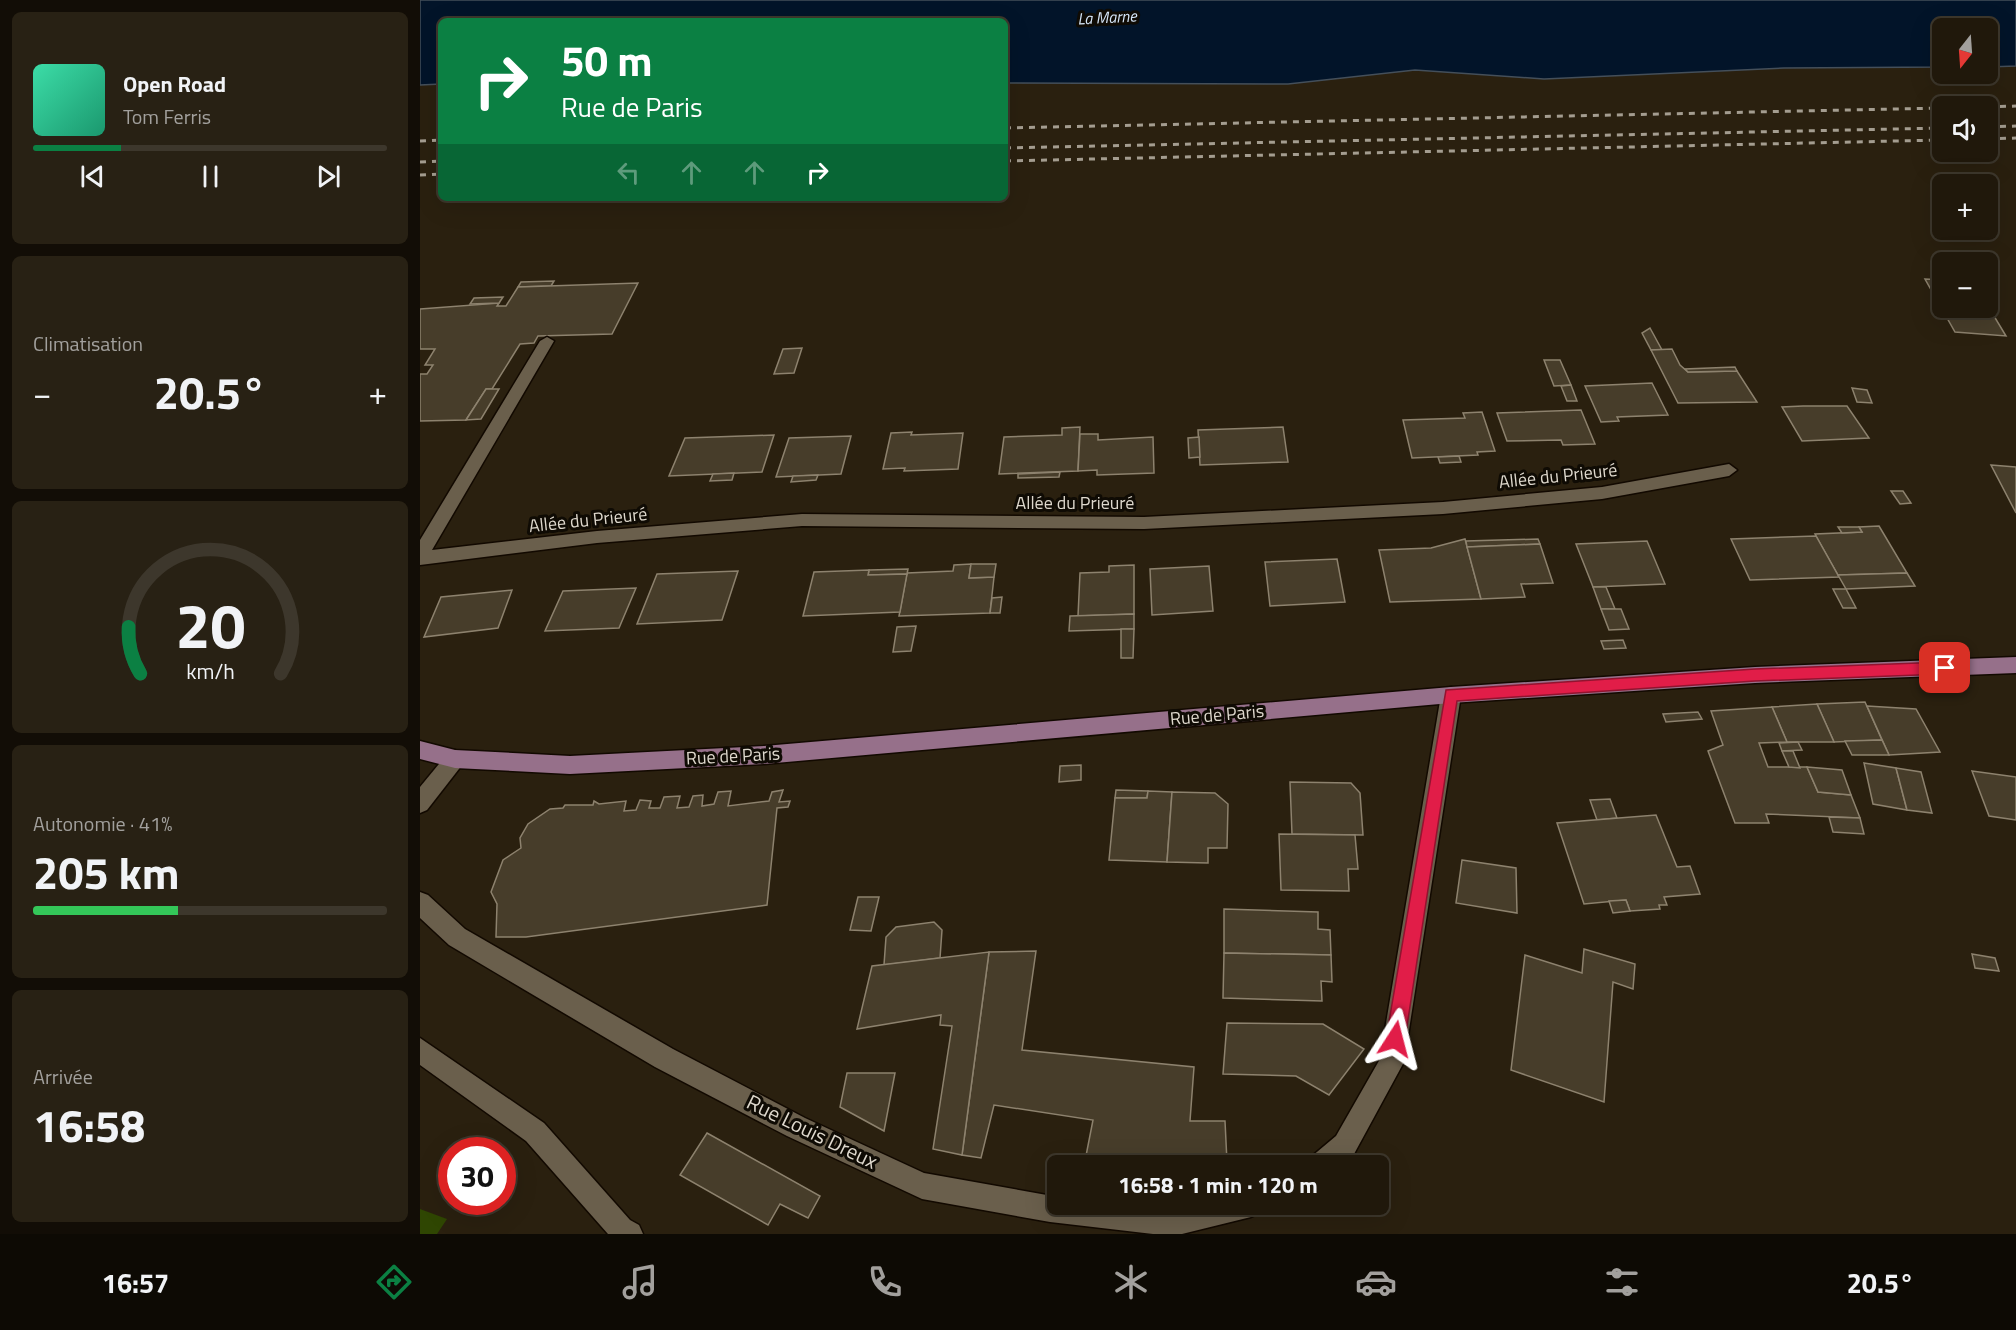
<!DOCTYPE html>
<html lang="fr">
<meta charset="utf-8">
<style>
:root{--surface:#20180b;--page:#282114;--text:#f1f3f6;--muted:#a2a09d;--line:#3d372c;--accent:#0b8043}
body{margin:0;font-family:"Titillium Web",sans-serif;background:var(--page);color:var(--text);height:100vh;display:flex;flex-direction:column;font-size:22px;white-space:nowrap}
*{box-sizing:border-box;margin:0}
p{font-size:20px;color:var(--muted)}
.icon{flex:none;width:33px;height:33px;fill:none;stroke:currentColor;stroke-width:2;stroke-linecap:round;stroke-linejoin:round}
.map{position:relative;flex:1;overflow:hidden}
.sheet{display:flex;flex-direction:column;gap:12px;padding:12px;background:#120d06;width:420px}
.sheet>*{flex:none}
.banner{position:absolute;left:18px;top:18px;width:570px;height:183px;border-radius:9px;box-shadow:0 6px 24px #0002,0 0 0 2px var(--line);background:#0b8043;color:#fff;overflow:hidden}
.needle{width:39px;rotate:197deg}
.controls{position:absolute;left:1512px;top:18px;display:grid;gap:12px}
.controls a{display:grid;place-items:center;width:66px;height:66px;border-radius:9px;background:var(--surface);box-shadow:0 6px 24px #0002,0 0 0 2px var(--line);font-size:30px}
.speed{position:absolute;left:18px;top:1137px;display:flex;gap:12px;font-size:30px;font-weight:700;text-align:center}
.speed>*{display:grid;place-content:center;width:78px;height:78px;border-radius:50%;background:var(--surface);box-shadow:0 6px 24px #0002,0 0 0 2px var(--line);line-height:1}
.speed .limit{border:9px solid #d22;background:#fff;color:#111}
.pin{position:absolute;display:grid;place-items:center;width:51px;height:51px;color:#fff;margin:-26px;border-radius:12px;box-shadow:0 3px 9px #0006}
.me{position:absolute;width:66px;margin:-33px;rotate:9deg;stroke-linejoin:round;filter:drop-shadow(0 0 4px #0008)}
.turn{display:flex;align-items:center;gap:21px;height:126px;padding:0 24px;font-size:27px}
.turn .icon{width:78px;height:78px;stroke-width:2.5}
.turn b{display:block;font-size:42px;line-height:51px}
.lanes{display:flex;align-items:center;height:57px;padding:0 24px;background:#0003;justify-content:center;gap:30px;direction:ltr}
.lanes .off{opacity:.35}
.big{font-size:45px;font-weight:700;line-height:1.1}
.sheet .tile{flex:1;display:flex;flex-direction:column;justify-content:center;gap:9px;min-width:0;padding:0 21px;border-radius:9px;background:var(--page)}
.sheet .dial{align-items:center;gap:0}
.dial svg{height:156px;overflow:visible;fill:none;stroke:var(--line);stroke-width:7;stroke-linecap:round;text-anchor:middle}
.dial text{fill:var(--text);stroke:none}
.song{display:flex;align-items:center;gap:18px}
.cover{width:72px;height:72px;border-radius:9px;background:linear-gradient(135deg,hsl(160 70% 55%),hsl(160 70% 35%))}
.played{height:6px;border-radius:3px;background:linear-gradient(90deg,var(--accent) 25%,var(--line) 25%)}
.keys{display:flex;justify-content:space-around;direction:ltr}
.heat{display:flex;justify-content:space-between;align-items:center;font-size:33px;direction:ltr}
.charge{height:9px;border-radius:4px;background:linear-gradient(90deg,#34c759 41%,var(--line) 0)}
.trip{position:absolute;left:627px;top:1155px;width:342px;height:60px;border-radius:9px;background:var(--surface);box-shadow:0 6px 24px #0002,0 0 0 2px var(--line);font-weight:700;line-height:60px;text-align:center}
.tab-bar{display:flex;height:96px;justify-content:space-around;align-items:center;background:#0d0a04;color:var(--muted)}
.tab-bar .icon{width:42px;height:42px}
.tab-bar .current{color:var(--accent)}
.tab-bar b{font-size:27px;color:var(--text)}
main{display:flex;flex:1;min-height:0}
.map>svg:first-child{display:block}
.green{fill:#2f4602}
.water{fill:#021429;stroke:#444f5a;stroke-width:1.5}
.building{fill:#473d2a;stroke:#8d826e;stroke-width:1.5}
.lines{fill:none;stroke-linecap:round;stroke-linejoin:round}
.minor-casing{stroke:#120900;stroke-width:3}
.major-casing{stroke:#120900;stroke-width:3}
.minor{fill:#6a5f4c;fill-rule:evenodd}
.major{fill:#96708a;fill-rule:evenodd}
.rail{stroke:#a49d90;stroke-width:3;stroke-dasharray:6 6;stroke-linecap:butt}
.route{fill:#e11d48;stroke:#92132f;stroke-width:1.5}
.labels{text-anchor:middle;stroke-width:6;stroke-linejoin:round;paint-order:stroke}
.far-water-label{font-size:16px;font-style:italic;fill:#d5e6f9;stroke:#0f0b04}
.street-label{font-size:18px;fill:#ded8cd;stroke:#0f0b04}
.near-street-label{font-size:21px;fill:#ded8cd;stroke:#0f0b04}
</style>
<main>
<section class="sheet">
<div class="tile">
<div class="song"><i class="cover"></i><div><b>Open Road</b><p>Tom Ferris</p></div></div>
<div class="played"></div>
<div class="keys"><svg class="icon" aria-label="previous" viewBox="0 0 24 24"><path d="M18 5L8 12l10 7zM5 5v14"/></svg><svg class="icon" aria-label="pause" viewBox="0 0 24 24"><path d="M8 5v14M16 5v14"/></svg><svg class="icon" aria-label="next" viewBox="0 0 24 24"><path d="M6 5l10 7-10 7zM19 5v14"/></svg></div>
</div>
<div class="tile"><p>Climatisation</p>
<div class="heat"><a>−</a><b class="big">20.5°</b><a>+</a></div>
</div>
<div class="tile dial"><svg viewBox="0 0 100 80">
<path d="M14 69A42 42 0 1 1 86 69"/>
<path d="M14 69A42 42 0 0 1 8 45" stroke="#0b8043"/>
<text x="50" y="56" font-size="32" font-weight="700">20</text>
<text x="50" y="72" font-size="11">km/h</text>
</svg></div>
<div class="tile"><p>Autonomie · 41%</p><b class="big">205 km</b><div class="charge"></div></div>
<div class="tile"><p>Arrivée</p><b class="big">16:58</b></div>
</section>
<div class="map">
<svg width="1596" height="1234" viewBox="0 0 1596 1234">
<rect width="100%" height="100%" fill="#2a200f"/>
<polygon class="green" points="0,1209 27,1219 17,1234 0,1234"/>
<polygon class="water" points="0,0 1596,0 1596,66 1568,67 1568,28 1522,28 1522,67 1364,68 1124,79 995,70 868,84 585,83 585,21 21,21 21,84 0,85"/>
<g class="building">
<polygon points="1505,279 1522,280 1522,308 1568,306 1586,336 1535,332"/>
<polygon points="134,281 131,286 98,287 101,282"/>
<polygon points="218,283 192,334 118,336 114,343 100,344 72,389 66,389 46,420 0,421 0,374 7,374 13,365 5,365 15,349 0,349 0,309 79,303 77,306 86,306 98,287"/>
<polygon points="83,297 79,303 50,304 54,298"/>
<polygon points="1230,328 1242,350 1231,350 1222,333"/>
<polygon points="382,348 374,373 354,374 363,349"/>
<polygon points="1252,349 1260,365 1268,372 1317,371 1337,402 1258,403 1231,350"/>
<polygon points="1124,360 1140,360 1151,385 1134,386"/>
<polygon points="1315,367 1317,371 1268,372 1265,369"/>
<polygon points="1232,383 1248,415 1197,417 1199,421 1181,422 1165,386"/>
<polygon points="1151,385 1157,401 1147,401 1141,386"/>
<polygon points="1432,388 1447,390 1452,403 1437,402"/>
<polygon points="66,389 79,389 61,419 46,420"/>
<polygon points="1383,406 1427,406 1449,438 1382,441 1362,407"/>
<polygon points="1161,410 1175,444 1143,445 1141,440 1087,441 1077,413"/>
<polygon points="1062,412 1075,451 1057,452 1058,455 992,458 983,420 1045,418 1043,413"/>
<polygon points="660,427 658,471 579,474 584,437 642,435 642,428"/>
<polygon points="863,427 868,462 780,465 778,430"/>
<polygon points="492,432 491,435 543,433 538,469 484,471 485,468 463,469 471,433"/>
<polygon points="660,434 678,434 678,440 733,437 734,473 677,475 677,470 658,471"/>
<polygon points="354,435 342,472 249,476 265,438"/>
<polygon points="431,436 421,474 356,477 369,438"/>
<polygon points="779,437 780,457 769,458 768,438"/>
<polygon points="1039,456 1041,462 1020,463 1018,457"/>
<polygon points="1571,465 1596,467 1596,513"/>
<polygon points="640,472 639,477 598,478 598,474"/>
<polygon points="314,473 312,480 290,481 293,474"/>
<polygon points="398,475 396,480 371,482 373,476"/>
<polygon points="1471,491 1483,491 1491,503 1480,504"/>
<polygon points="1459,526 1487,573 1418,575 1395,534 1442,532 1439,527"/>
<polygon points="1418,527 1439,527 1442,532 1422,533"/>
<polygon points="1396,536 1419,577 1330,580 1311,539"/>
<polygon points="1045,539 1061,599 970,602 959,550 1011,548"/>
<polygon points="1118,539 1120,544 1047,547 1046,541"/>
<polygon points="1227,541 1245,584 1173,587 1156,544"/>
<polygon points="1120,544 1133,583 1101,584 1105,597 1061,599 1047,547"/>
<polygon points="917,559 925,602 850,606 845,562"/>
<polygon points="551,564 549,578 574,577 570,613 479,616 487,573 533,571 534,565"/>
<polygon points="551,564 576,564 574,577 549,578"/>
<polygon points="714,565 714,614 658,616 660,573 689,572 689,566"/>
<polygon points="789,566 793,611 732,615 730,569"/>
<polygon points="488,569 487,574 448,575 449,570"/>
<polygon points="449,570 448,575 487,574 480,612 383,616 394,572"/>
<polygon points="318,571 302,620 217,624 237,574"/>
<polygon points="1487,573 1495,586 1426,589 1418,575"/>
<polygon points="1173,587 1186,587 1195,609 1181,609"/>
<polygon points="216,588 199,628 125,631 143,591"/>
<polygon points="1413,589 1426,589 1436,608 1423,608"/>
<polygon points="92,590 78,628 4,637 21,597"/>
<polygon points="582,597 580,613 570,613 572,598"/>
<polygon points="1181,609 1201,609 1209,629 1189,630"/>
<polygon points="714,614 714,629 649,631 650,616"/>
<polygon points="496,626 491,651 473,652 477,627"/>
<polygon points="701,629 714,629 713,658 701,658"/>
<polygon points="1203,640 1206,648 1184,649 1181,641"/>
<polygon points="1445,702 1462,740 1414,742 1397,704"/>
<polygon points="1397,704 1414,742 1367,742 1352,707"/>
<polygon points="1447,706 1496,709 1520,752 1469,755"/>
<polygon points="1352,707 1367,742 1339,743 1348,767 1387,767 1398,792 1431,795 1440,818 1346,814 1349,823 1315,823 1288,751 1303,745 1291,711"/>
<polygon points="1278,712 1282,719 1246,722 1243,714"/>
<polygon points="1462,740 1469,755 1432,755 1425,741"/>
<polygon points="1378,742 1382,750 1362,751 1359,743"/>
<polygon points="1362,751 1373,751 1380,768 1369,767"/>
<polygon points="1444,763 1476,768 1487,810 1453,804"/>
<polygon points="661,765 661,780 639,782 640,766"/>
<polygon points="1387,767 1422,770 1431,795 1398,792"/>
<polygon points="1476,768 1501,772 1512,813 1487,810"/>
<polygon points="1552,771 1596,777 1596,820 1569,816"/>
<polygon points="870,782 931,783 940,793 943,835 872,834"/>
<polygon points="363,790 359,802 370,801 368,807 357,808 347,905 106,937 76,937 77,904 71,892 83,860 101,848 100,838 108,824 130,809 143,808 145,805 173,805 174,801 179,804 206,801 204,811 216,810 220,800 231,801 229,808 240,808 244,797 260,796 257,808 269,807 273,796 283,795 282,806 294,804 298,792 311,791 308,806 349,801 352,792"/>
<polygon points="696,790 728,791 727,798 695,798"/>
<polygon points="728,791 752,792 747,862 689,860 695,798 727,798"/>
<polygon points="752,792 795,793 808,804 807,848 788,848 788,863 747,862"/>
<polygon points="1190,799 1197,818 1177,820 1170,800"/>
<polygon points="1236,815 1257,867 1270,866 1280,894 1244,897 1247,905 1239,905 1240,909 1210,911 1206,900 1164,904 1137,823"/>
<polygon points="1409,817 1440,818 1444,834 1413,832"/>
<polygon points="859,834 935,835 938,869 928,869 929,891 861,890"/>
<polygon points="1042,860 1096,868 1097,913 1036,903"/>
<polygon points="438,897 459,897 451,931 430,930"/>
<polygon points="1206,900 1210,911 1193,913 1189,901"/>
<polygon points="804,909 898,912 898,929 910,930 911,955 804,953"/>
<polygon points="514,922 522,930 520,958 464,965 466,937 476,927"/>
<polygon points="1164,949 1215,964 1213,989 1193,982 1184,1102 1091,1070 1105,955 1162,973"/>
<polygon points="616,951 602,1050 774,1067 770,1121 805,1121 807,1162 797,1166 664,1166 673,1120 574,1105 561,1158 542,1155 569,952"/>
<polygon points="569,952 542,1155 513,1149 532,1026 520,1025 521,1015 437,1029 452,966"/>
<polygon points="804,953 911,955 912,982 901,981 902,1001 803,998"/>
<polygon points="1552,954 1575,958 1579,971 1555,968"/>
<polygon points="807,1023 903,1024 944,1049 909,1095 876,1076 803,1074"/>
<polygon points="427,1073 475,1073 464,1131 420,1107"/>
<polygon points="287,1133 400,1196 388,1218 360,1204 348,1225 260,1175"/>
</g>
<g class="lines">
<g class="minor-casing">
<g id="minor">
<polygon points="127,337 134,341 12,550 177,531 382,514 724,517 1023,502 1182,487 1309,464 1317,470 1309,476 1182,499 1023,514 724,529 382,526 177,543 0,565 0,540 120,341"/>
<polygon points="1031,687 1038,689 1041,695 984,1062 934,1154 920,1166 887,1166 891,1157 916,1136 960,1059 1021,695 1024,689"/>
<polygon points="35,750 42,753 45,759 42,765 7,810 0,813 0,787 28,753"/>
<polygon points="0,892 8,895 45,929 253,1049 385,1118 504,1173 638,1197 638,1204 707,1204 753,1210 775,1204 844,1204 840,1213 831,1217 762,1234 733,1234 630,1222 502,1199 367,1136 235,1067 29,945 0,918"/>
<polygon points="0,1038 124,1123 210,1220 219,1225 223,1234 188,1234 106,1141 0,1065"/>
</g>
</g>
<g class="major-casing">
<polygon id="major" points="1596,657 1596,673 1335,683 1031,703 344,764 150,774 35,768 0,759 0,741 35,750 150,756 344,746 1031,687 1335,667"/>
</g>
<use href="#minor" class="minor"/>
<use href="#major" class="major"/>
<g class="rail">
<polyline points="1568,107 1596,106"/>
<polyline points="1568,127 1596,126"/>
<polyline points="585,128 1522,108"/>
<polyline points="1568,139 1596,138"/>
<polyline points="0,141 21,140"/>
<polyline points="585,148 1522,128"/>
<polyline points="585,161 1522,140"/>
<polyline points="0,162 21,161"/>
<polyline points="0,175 21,174"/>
</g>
</g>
<polygon class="route" points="1525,662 1532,668 1525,674 1335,681 1037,701 985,1039 982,1045 975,1048 969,1045 966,1039 1026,690 1335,669"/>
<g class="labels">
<g class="far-water-label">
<text transform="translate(687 17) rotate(-3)" y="6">La Marne</text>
</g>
<g class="street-label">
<text transform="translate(1138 476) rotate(-6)" y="6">Allée du Prieuré</text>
<text x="655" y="509">Allée du Prieuré</text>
<text transform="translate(168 520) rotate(-6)" y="6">Allée du Prieuré</text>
<text transform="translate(797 715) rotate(-5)" y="6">Rue de Paris</text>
<text transform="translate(313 756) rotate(-3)" y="6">Rue de Paris</text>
</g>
<g class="near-street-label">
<text transform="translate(392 1132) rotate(26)" y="7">Rue Louis Dreux</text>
</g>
</g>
</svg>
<div class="controls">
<a><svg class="needle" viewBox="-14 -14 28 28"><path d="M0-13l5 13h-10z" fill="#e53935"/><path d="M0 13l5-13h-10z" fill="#a2a09d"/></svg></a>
<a><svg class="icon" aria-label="sound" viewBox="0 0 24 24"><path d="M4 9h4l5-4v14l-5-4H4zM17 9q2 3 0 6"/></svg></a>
<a>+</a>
<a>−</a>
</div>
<div class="speed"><div class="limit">30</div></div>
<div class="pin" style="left:1525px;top:668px;background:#d93025"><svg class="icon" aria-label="arrive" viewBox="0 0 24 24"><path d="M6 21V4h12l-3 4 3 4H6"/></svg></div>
<svg class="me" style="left:975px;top:1039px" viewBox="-20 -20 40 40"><path d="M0-17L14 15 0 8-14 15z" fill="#e11d48" stroke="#fff" stroke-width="4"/></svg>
<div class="trip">16:58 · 1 min · 120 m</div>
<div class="banner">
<div class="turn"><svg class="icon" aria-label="right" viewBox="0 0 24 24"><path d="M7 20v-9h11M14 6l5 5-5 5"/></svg><div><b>50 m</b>Rue de Paris</div></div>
<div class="lanes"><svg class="icon off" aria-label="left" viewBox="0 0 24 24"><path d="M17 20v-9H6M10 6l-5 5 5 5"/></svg><svg class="icon off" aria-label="ahead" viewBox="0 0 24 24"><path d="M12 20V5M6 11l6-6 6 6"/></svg><svg class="icon off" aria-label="ahead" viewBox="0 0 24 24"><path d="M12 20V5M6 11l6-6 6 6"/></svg><svg class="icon" aria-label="right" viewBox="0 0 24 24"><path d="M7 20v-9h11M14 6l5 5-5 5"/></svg></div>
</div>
</div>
</main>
<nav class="tab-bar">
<b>16:57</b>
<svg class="icon current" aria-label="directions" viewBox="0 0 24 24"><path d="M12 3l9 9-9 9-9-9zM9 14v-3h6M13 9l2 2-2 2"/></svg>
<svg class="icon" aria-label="music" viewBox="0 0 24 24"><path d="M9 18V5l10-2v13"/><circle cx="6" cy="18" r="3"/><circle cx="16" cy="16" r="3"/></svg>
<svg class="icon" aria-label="phone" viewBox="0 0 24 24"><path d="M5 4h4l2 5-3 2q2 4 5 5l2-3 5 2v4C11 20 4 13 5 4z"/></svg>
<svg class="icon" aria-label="climate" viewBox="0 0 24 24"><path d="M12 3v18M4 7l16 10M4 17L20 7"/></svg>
<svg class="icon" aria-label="car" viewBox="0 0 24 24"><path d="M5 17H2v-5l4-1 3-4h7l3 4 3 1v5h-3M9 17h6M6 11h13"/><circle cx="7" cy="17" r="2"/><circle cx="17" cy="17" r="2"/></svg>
<svg class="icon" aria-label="filters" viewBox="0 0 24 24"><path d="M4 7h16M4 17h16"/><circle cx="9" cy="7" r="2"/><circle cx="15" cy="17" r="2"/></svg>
<b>20.5°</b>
</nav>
